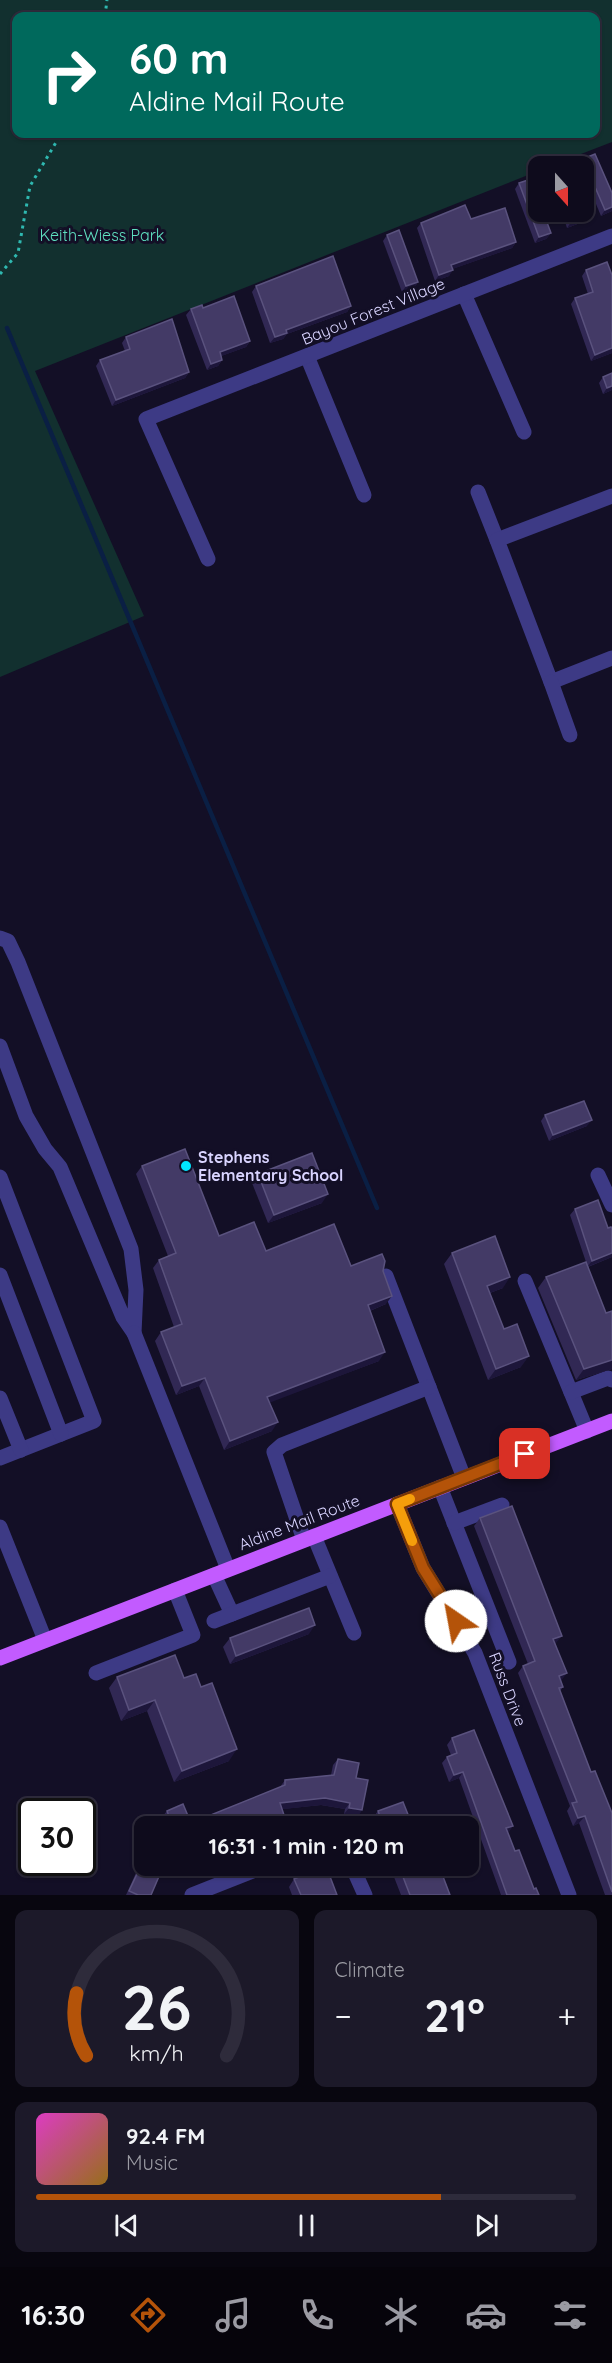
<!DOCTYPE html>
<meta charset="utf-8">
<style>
:root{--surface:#0e0b1c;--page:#1c1929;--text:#f1f3f6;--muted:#9b9ba3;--line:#2e2b3b;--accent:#b45309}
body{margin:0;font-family:Quicksand,sans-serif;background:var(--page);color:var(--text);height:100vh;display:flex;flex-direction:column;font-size:22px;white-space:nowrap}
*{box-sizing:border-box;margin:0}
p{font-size:20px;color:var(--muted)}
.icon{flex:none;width:33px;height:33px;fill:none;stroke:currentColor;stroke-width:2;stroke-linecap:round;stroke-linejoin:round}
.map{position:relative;height:1895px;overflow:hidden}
.details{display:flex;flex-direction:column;gap:15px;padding:15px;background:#08060f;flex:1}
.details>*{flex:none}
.banner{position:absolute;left:12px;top:12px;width:588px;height:126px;border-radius:12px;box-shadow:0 2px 4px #0004,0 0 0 2px var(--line);background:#00695c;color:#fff;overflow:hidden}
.needle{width:39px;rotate:159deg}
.fabs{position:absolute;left:528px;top:156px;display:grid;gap:12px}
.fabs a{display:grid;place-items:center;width:66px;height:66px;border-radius:12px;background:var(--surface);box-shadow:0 2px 4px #0004,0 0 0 2px var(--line);font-size:30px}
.speed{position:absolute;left:18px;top:1798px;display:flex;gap:12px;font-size:30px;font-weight:700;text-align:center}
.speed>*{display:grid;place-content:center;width:78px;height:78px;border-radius:50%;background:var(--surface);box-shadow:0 2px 4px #0004,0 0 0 2px var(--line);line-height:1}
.speed .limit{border:3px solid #111;border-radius:9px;background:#fff;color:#111}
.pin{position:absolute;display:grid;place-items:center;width:51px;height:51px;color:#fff;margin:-26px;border-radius:12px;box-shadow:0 3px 9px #0006}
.me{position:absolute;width:66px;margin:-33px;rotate:327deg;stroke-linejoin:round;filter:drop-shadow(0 0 4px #0008)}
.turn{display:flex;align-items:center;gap:21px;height:126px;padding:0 18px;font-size:27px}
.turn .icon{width:78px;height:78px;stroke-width:2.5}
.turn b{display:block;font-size:42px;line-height:51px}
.big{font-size:45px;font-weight:700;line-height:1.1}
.details .tile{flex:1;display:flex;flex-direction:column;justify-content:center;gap:9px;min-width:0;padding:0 21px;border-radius:12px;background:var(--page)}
.details .dial{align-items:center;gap:0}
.dial svg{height:156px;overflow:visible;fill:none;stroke:var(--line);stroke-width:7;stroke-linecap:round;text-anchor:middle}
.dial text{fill:var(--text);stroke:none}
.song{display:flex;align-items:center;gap:18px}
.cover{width:72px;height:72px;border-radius:9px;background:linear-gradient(135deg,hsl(310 70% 55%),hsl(40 70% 35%))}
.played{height:6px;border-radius:3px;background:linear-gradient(90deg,var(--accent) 75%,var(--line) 75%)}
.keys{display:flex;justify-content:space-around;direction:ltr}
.heat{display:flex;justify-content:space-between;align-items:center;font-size:33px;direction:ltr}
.details .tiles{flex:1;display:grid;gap:15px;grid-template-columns:1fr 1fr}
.tile:last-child{grid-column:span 2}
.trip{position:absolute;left:134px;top:1816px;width:345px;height:60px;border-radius:12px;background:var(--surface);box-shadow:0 2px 4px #0004,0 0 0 2px var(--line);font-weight:700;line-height:60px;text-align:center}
.tab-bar{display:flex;height:96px;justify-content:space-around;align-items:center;background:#06040b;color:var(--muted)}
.tab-bar .icon{width:42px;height:42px}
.tab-bar .on{color:var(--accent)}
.tab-bar b{font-size:27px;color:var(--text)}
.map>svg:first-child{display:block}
.green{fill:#12302f;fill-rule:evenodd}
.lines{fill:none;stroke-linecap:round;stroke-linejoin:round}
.stream{stroke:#0a1f44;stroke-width:4.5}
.path{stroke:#2fb8b0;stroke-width:3;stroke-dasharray:3 4.5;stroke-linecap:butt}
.minor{stroke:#3d3a85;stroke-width:15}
.major{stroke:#c25bff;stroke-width:15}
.wall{fill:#312854}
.shaded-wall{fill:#1d163a}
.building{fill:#433a66;stroke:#5a527e;stroke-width:1.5}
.route-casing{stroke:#753606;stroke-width:15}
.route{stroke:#b45309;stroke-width:10}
.slow{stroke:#f59e0b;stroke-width:10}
.poi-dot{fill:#00e5ff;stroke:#130f26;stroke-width:2}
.labels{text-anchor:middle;stroke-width:6;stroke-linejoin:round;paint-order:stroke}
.park-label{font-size:16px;fill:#5fe0c0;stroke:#130f26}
.street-label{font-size:16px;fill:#d9d4ff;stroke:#130f26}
.poi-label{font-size:16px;font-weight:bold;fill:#d9d4ff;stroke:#130f26;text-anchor:start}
</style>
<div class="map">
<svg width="612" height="1895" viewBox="0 0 612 1895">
<rect width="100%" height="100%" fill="#130f26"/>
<path class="green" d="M0,0h612v142l-62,24h-12v5l-503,200 109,245 -144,61zM16,16h580v118h-580z"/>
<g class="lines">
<polyline class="stream" points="7,328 377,1208"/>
<g class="path">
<polyline points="105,16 107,0"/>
<polyline points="0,274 18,253 30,186 61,134"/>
</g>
<g class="minor">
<polyline points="464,294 524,432"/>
<polyline points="307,356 364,495"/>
<polyline points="478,492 497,540"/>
<polyline points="612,496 497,540 551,682 612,658"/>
<polyline points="208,559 146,419 612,236"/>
<polyline points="551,682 570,735"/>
<polyline points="0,938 8,941 18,962 131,1249 136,1290 134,1333 123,1317 60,1167 45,1149 26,1116 0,1046"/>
<polyline points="598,1175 612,1205"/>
<polyline points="0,1177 94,1421 0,1458"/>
<polyline points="0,1275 61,1434"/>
<polyline points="386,1276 464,1478"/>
<polyline points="525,1281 587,1431"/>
<polyline points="134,1333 228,1569"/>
<polyline points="571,1392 608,1378 612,1380"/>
<polyline points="0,1398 21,1450"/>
<polyline points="440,1487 509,1662"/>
<polyline points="397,1504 423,1568 475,1653 569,1895"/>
<polyline points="454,1523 502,1505"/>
<polyline points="0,1527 45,1640"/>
<polyline points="314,1536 354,1633"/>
<polyline points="304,1540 274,1452 282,1445 429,1387"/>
<polyline points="214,1575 232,1614"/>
<polyline points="214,1621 330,1576"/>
<polyline points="96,1673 193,1635 175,1590"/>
<polyline points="352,1866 365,1895"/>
<polyline points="192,1895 265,1866"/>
</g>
<polyline class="major" points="0,1658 612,1421"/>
</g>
<g class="wall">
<polygon points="583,159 612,211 601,216 584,175 584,166 580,166 579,165"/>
<polygon points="519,183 551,233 546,239 535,243 515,189"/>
<polygon points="562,212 582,212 584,217 580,223 567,228"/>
<polygon points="471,219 516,242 512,248 452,269 449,276 435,281 417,228 421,223"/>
<polygon points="387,235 418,282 414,288 402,292 383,241"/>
<polygon points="586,270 612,353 591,361 571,304 575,298 588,294 582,276"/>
<polygon points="256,286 351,306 347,312 287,334 283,339 270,343 252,292"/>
<polygon points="203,308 250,341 246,347 221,356 222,360 218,366 207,370 186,315 191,309"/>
<polygon points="126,337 189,372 185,378 112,406 96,366 100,360 125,351 122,343"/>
<polygon points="612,373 612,390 603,394 599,383 603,377"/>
<polygon points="545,1115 587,1126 549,1141 541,1121"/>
<polygon points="142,1166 219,1236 266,1251 383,1271 386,1304 370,1311 379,1361 269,1402 272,1431 224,1450 199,1386 176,1395 155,1341 161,1332 174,1327 153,1268 159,1260 168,1256 136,1174"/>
<polygon points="258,1174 322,1203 268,1223 252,1183"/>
<polygon points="575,1209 608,1228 612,1229 612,1257 588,1267 606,1313 612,1369 576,1380 538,1288 546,1277 586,1262 570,1215"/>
<polygon points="452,1253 503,1288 490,1293 504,1329 521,1367 488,1380 444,1264"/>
<polygon points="480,1518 556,1643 555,1644 561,1681 563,1687 560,1691 591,1772 612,1813 612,1895 605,1895 579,1823 573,1826 567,1811 570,1806 518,1673 523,1666 528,1664 474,1526"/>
<polygon points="309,1634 230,1664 223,1647 230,1638"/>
<polygon points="117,1677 184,1678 229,1761 174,1782 147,1711 121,1721 109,1688"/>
<polygon points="452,1738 509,1832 508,1832 515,1851 534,1889 539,1895 501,1895 459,1778 449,1782 442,1763 447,1757 451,1755 447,1745"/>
<polygon points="338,1759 356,1778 358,1817 344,1814 345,1809 321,1805 282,1809 279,1821 264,1827 166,1827 162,1817 167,1811 191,1823 280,1787 285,1780 331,1775 333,1765"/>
<polygon points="378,1811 413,1827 376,1827 372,1819"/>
<polygon points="144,1859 144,1866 165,1866 163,1867 151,1895 126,1895 140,1864"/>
<polygon points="393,1866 439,1866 450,1895 401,1895 394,1877 396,1874"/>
<polygon points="294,1879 337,1895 292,1895 289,1887"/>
</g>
<g class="shaded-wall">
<polygon points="612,207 612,211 601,216 605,210"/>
<polygon points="584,217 580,223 567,228 571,222"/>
<polygon points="551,233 546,239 535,243 539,237"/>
<polygon points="516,242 512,248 447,271 451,265"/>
<polygon points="453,270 449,276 435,281 439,275"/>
<polygon points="418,282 414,288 402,292 406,286"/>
<polygon points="351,306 347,312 287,334 283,339 270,343 275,337 286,330"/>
<polygon points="250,341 246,347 216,358 220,352"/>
<polygon points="612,348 612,353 591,361 595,355"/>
<polygon points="222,360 218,366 207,370 211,364"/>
<polygon points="189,372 185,378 112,406 116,400"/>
<polygon points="612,386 612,390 603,394 607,388"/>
<polygon points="592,1120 587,1126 549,1141 553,1135"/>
<polygon points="328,1194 322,1203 268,1223 274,1215"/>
<polygon points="612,1253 612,1257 587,1267 592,1261"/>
<polygon points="510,1277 503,1288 479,1297 487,1286"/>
<polygon points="392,1296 386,1304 362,1314 368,1305"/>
<polygon points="385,1352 379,1361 261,1406 267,1397"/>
<polygon points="529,1356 521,1367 488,1380 496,1369"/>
<polygon points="612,1360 612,1369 576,1380 584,1369"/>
<polygon points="205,1378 199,1386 176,1395 182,1386"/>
<polygon points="278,1422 272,1431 224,1450 230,1441"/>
<polygon points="315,1625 309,1634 230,1664 236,1656"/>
<polygon points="562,1636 556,1643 548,1647 553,1639"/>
<polygon points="567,1673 561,1681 559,1676"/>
<polygon points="155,1700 147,1711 121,1721 129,1710"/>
<polygon points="237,1749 229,1761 174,1782 182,1771"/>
<polygon points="463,1772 459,1778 449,1782 454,1775"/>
<polygon points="325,1798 350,1803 345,1809 321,1805 275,1810 280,1803"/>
<polygon points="349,1808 362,1810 358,1817 344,1814"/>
<polygon points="284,1815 279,1821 264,1827 252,1827"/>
<polygon points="585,1816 579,1823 573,1826 578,1818"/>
<polygon points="513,1826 509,1832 502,1835 506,1828"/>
</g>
<g class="building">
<polygon points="595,154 612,193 612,207 605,210 583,159"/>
<polygon points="568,164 568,166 559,166"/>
<polygon points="531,179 538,200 538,212 543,212 551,233 539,237 519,183"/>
<polygon points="465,205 471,219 505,208 516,242 451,265 453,270 439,275 421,223"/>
<polygon points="568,212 582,212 584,217 571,222"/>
<polygon points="399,230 418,282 406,286 387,235"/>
<polygon points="333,256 351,306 286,330 287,333 275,337 256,286"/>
<polygon points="607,262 612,275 612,348 595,355 575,298 593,292 586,270"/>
<polygon points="234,296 250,341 220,352 222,360 211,364 191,309 202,305 203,308"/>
<polygon points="172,319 189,372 116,400 100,360 130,349 126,337"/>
<polygon points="612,373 612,386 607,388 603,377"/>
<polygon points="584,1101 592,1120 553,1135 545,1115"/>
<polygon points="185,1149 219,1236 254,1222 266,1251 334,1224 351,1266 382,1254 385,1261 383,1271 392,1296 368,1305 385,1352 267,1397 278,1422 230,1441 205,1378 182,1386 161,1332 182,1324 159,1260 176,1253 142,1166"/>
<polygon points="312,1153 328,1194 274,1215 258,1174"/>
<polygon points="598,1200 608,1228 611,1227 612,1229 612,1253 592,1261 575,1209"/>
<polygon points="495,1236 510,1277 487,1286 504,1329 517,1324 529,1356 496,1369 452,1253"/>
<polygon points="586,1262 606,1313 612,1311 612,1360 584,1369 546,1277"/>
<polygon points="512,1506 562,1636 553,1639 567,1673 559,1676 563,1687 559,1688 591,1772 595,1771 612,1813 612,1892 585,1816 578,1818 572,1803 577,1802 523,1666 535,1661 480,1518"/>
<polygon points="309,1608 315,1625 236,1656 230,1638"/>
<polygon points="175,1655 184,1678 196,1674 201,1687 212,1683 237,1749 182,1771 155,1700 129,1710 117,1677"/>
<polygon points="474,1730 513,1826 506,1828 515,1851 519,1850 534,1889 536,1888 539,1895 507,1895 463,1772 454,1775 447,1757 457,1753 452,1738"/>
<polygon points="338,1759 359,1763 356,1778 368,1780 362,1810 349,1808 350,1803 325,1798 280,1803 284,1815 252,1827 173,1827 167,1811 183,1804 191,1823 285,1785 285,1780 334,1775"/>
<polygon points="403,1802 413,1827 384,1827 378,1811"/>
<polygon points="144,1859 144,1866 161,1866 163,1867 151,1895 138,1895 129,1891"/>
<polygon points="326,1866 337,1895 301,1895 294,1879"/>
<polygon points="402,1866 439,1866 450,1895 410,1895 400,1869 402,1868"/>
</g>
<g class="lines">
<g class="route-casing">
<polyline id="route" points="456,1621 423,1568 397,1504 525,1454"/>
</g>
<use href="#route" class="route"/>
<polyline class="slow" points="410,1499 397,1504 412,1541"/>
</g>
<circle class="poi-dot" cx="186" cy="1166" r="6"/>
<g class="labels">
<g class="park-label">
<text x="102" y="241">Keith-Wiess Park</text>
</g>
<g class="street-label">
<text transform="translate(373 311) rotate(-22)" y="6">Bayou Forest Village</text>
<text transform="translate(299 1522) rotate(-21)" y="6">Aldine Mail Route</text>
<text transform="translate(508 1689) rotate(69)" y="6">Russ Drive</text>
</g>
<g class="poi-label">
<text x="198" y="1163">Stephens<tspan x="198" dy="18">Elementary School</tspan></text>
</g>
</g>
</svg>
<div class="fabs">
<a><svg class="needle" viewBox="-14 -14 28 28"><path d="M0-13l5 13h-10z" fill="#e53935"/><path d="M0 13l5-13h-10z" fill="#9b9ba3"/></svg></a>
</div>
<div class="speed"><div class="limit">30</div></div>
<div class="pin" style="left:525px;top:1454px;background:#d93025"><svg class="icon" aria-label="arrive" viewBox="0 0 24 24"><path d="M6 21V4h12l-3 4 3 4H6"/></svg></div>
<svg class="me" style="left:456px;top:1621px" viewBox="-20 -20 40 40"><circle r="19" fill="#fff"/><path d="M0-13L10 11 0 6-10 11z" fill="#b45309"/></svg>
<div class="trip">16:31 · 1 min · 120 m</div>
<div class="banner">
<div class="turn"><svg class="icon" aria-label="right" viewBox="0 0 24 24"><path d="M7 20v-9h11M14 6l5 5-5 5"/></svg><div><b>60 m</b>Aldine Mail Route</div></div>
</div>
</div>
<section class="details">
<div class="tiles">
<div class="tile dial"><svg viewBox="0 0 100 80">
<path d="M14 69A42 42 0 1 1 86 69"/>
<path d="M14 69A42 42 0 0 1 9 37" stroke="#b45309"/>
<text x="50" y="56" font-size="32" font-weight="700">26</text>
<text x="50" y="72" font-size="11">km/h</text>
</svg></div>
<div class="tile"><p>Climate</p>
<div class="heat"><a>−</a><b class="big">21°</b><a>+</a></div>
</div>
<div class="tile">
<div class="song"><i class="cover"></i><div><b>92.4 FM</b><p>Music</p></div></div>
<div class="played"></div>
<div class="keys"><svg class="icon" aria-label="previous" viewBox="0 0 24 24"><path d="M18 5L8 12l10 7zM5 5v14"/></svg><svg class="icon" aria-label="pause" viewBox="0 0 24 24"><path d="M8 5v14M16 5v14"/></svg><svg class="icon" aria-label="next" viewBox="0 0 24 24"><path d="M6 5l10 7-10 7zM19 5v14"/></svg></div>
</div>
</div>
</section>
<nav class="tab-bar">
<b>16:30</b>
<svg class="icon on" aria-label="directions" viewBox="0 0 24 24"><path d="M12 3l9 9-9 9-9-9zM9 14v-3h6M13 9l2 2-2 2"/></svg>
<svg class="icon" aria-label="music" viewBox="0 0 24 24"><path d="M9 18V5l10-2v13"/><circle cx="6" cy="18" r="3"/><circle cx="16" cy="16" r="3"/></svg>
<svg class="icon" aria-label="phone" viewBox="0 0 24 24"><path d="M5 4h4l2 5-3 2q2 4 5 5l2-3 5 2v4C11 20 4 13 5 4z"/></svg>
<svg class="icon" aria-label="climate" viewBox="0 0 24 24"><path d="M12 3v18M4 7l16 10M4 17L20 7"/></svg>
<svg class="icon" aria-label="car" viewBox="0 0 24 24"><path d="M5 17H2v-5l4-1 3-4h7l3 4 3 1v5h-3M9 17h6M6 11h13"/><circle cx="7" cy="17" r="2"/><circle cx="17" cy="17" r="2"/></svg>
<svg class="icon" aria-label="filters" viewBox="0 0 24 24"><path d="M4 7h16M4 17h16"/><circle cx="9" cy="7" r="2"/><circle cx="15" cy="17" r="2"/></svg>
</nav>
